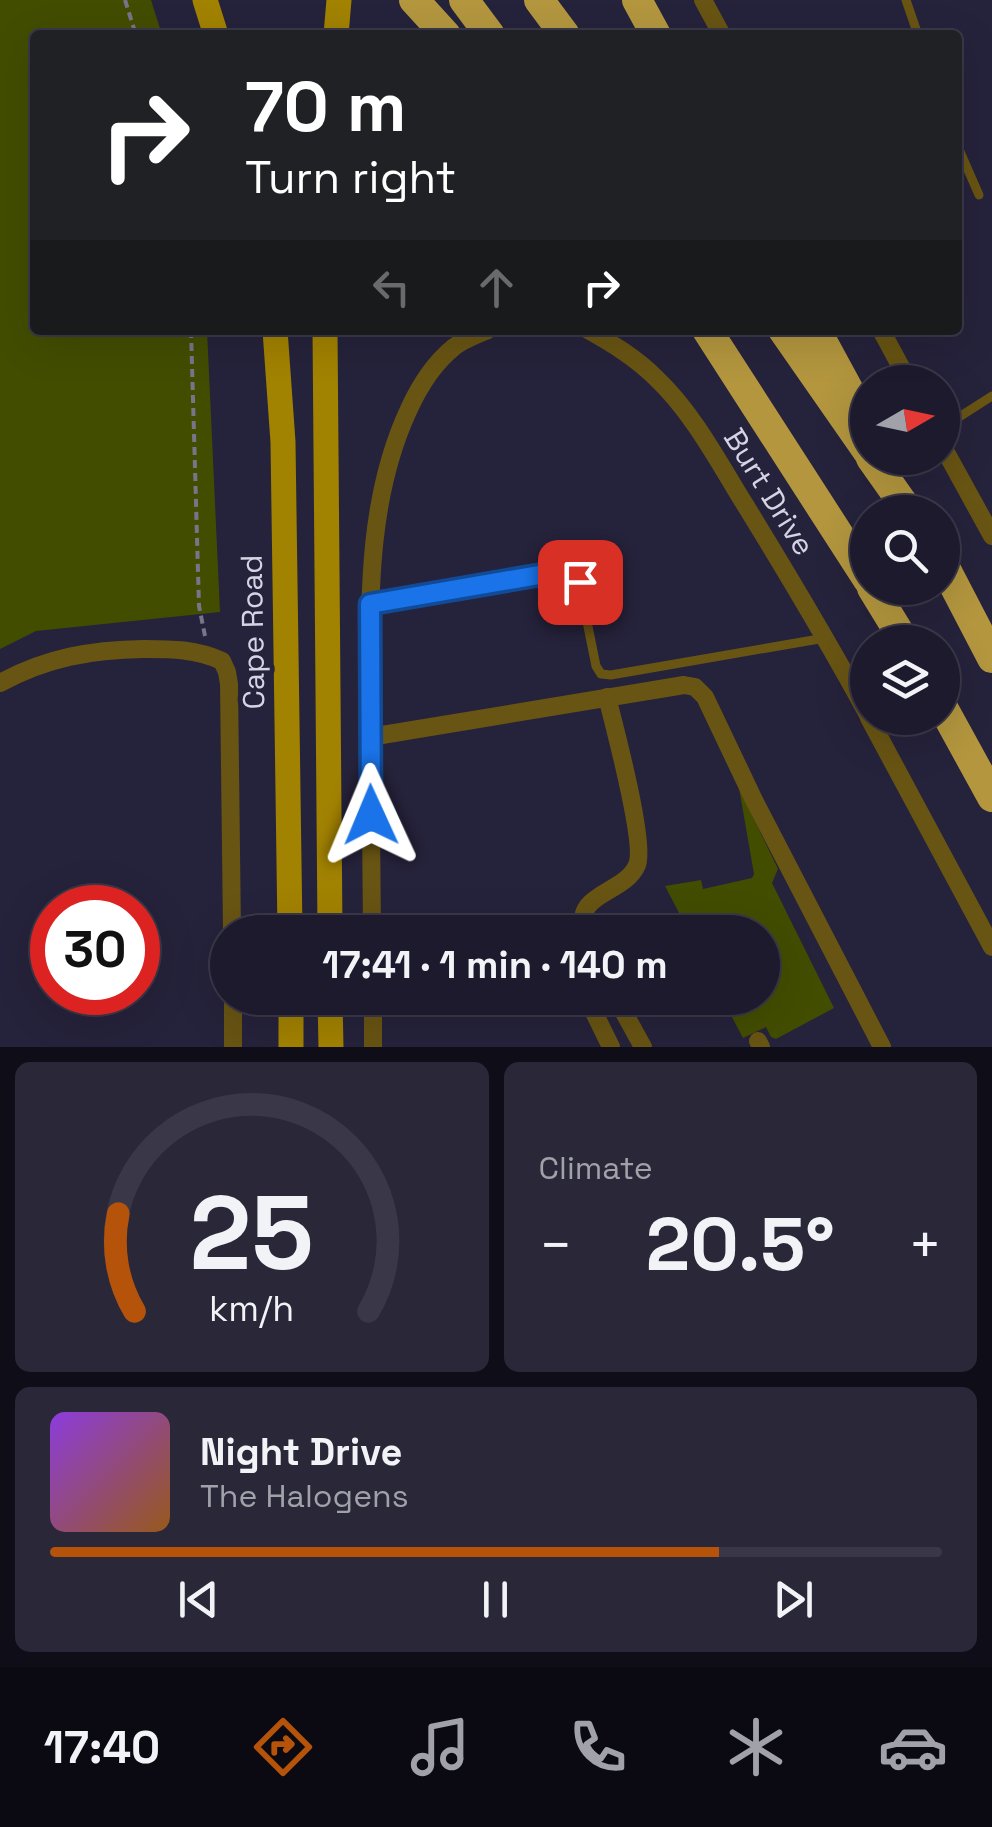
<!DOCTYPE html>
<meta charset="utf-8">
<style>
:root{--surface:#1c1a2c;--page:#292738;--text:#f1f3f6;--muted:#a0a1a9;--line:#3a3848;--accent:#b45309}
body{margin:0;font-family:"Space Grotesk",sans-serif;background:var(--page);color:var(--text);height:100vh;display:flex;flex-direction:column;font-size:38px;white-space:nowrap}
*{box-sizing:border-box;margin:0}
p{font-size:32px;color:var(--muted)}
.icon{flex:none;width:55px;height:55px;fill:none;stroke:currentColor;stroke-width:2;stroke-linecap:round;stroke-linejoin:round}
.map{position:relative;height:1047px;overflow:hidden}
.sheet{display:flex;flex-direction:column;gap:15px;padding:15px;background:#0f0e18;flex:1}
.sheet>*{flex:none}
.hud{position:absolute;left:30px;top:30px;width:932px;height:305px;border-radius:10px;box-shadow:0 10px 40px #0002,0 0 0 2px var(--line);background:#202124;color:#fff;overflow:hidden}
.needle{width:65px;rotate:81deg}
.tools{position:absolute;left:850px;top:365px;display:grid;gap:20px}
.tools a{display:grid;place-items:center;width:110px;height:110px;border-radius:50%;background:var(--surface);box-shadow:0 10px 40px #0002,0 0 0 2px var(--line);font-size:50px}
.speed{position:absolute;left:30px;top:885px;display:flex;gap:20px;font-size:50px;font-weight:700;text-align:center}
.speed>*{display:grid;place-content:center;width:130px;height:130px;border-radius:50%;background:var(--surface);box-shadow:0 10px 40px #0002,0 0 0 2px var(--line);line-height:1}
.speed .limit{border:15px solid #d22;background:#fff;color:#111}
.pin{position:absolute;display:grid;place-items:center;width:85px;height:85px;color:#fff;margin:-42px;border-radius:20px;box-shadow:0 5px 15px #0006}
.me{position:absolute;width:110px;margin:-55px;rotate:359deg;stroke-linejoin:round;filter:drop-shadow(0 0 8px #0008)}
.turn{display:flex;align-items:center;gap:35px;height:210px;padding:0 50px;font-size:45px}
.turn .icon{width:130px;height:130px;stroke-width:2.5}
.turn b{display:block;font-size:70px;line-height:85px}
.lanes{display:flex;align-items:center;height:95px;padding:0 50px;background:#0003;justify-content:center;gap:50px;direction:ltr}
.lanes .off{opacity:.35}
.big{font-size:75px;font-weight:700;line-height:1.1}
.sheet .widget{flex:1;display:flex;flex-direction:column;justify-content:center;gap:15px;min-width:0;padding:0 35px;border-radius:15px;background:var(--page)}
.sheet .dial{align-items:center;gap:0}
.dial svg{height:260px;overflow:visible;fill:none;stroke:var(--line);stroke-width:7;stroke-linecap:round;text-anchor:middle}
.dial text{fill:var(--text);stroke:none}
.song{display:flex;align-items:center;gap:30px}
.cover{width:120px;height:120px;border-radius:15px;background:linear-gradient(135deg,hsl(270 70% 55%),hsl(30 70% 35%))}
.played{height:10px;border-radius:5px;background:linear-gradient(90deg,var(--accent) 75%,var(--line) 75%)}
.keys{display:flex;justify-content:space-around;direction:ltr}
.heat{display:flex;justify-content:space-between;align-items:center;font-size:55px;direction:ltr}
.sheet .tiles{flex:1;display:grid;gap:15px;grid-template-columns:1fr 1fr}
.widget:last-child{grid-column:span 2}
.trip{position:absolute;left:210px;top:915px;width:570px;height:100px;border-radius:50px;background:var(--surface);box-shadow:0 10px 40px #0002,0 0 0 2px var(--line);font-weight:700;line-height:100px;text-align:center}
.tab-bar{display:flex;height:160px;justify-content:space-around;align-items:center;background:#0b0a12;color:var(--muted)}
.tab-bar .icon{width:70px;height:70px}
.tab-bar .selected{color:var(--accent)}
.tab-bar b{font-size:45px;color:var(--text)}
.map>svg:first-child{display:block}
.green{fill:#434d00}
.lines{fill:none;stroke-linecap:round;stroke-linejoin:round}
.path{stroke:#77758a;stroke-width:4;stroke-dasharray:8 5;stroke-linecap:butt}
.service{stroke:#685413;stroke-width:9}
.minor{stroke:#685413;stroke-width:18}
.primary{stroke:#a28201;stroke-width:25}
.motorway{stroke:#b3963e;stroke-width:30}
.route-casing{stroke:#114b97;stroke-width:25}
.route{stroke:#1a73e8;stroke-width:18}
.labels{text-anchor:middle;stroke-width:10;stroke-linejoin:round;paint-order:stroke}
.street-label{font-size:30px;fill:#d5d3e4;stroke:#25223b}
</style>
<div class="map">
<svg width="992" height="1047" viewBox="0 0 992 1047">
<rect width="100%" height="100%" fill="#25223b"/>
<g class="green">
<polygon points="0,0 151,0 162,35 35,35 35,330 207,330 220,612 36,631 0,649"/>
<polygon points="739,788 778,869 772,883 834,1008 776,1039 771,1037 766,1027 743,1038 722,998 762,998 762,932 689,932 665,886 701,880 703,889 752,878 754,874"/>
</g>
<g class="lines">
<g class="path">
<polyline points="125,0 136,35"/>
<polyline points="191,330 199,606 205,636"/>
</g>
<g class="service">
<polyline points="906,0 918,35"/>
<polyline points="958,147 979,195"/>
<polyline points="942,428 992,396"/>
<polyline points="370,604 568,570 576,573 579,582 596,666 601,674 611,675 825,638"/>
</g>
<g class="minor">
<polyline points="703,0 722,35"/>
<path d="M588,330c25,14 48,28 68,48 37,35 62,83 88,125 43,70 85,140 124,212"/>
<polyline points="881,330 909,382"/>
<polyline points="942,445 992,536"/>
<path d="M0,683c48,-26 91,-33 144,-34 28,0 52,0 78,12l5,11 2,12 3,248"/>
<polyline points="869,718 992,947"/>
<polyline points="370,737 684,685 695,687 705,697 754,800 882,1047"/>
<path d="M372,932c-1,-74 -2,-148 -2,-222 0,-102 -5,-207 39,-301 11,-24 24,-45 45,-62 9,-7 22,-12 34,-17"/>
<path d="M503,932c16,-7 33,-16 46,0"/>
<path d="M584,932c-10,-41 40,-37 53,-67 9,-21 -23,-140 -30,-168"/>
<polyline points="233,998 233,1047"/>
<polyline points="373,998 373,1047"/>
<polyline points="587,998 611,1047"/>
<polyline points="616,998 643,1047"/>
<polyline points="758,1041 761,1047"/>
</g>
<g class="primary">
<polyline points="205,0 216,35"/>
<polyline points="336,35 339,0"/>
<polyline points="275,330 283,442 290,932"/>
<polyline points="325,330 330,932"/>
<polyline points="291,998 291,1047"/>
<polyline points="330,998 331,1047"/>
</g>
<g class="motorway">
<polyline points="414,0 446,35"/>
<polyline points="464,0 490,35"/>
<polyline points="539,0 565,35"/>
<polyline points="637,0 656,35"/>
<polyline points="707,330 868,580"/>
<polyline points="783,330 868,452"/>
<polyline points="816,330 860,411"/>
<polyline points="871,458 909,512"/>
<polyline points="942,562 992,658"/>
<polyline points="872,588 905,642"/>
<polyline points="942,706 992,797"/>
</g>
</g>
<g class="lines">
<g class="route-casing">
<polyline id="route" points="371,815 370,604 568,570 576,573 580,582"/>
</g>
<use href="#route" class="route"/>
</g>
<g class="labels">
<g class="street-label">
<text transform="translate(769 492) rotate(58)" y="10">Burt Drive</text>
<text transform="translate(253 632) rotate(-91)" y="10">Cape Road</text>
</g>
</g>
</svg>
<div class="tools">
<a><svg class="needle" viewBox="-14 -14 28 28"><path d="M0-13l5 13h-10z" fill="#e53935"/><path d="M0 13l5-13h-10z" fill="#a0a1a9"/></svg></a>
<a><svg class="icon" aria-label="search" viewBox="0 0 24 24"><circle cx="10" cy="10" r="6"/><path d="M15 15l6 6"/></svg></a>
<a><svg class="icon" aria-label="layers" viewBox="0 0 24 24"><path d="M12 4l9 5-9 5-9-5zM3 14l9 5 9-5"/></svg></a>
</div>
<div class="speed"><div class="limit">30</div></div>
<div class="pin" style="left:580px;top:582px;background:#d93025"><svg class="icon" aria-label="arrive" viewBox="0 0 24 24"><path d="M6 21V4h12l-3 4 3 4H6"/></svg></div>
<svg class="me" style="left:371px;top:815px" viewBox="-20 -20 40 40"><path d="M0-17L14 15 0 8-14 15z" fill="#1a73e8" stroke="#fff" stroke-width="4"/></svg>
<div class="trip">17:41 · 1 min · 140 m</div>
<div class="hud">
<div class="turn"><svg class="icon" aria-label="right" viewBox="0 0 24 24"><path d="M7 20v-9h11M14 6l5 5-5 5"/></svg><div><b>70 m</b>Turn right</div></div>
<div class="lanes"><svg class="icon off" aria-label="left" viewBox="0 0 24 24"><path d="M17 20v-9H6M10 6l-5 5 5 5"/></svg><svg class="icon off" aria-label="ahead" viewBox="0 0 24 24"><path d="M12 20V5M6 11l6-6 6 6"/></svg><svg class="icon" aria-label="right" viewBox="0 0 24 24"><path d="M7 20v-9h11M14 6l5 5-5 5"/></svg></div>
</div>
</div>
<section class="sheet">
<div class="tiles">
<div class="widget dial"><svg viewBox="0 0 100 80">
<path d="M14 69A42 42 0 1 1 86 69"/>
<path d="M14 69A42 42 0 0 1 9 39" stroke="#b45309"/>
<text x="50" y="56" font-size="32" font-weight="700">25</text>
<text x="50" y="72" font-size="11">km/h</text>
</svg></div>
<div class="widget"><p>Climate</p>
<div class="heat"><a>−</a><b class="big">20.5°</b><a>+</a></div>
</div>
<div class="widget">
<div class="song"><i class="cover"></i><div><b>Night Drive</b><p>The Halogens</p></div></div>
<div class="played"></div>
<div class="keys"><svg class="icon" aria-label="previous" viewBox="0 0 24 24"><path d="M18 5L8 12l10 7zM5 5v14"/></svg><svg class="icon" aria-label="pause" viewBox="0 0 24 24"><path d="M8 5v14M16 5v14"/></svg><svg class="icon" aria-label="next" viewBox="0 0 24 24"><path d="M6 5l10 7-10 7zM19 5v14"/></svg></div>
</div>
</div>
</section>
<nav class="tab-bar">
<b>17:40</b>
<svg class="icon selected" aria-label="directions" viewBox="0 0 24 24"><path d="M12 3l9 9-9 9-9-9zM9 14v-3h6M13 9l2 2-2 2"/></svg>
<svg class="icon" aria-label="music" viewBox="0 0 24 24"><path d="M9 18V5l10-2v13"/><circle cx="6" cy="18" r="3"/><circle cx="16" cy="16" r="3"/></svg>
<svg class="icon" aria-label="phone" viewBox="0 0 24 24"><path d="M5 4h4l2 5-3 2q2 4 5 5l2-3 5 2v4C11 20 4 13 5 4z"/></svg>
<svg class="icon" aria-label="climate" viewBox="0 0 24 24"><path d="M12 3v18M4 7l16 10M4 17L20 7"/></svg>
<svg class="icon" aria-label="car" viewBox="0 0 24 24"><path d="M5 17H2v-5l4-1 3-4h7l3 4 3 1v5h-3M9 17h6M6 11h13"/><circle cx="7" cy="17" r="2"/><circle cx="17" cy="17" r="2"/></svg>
</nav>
